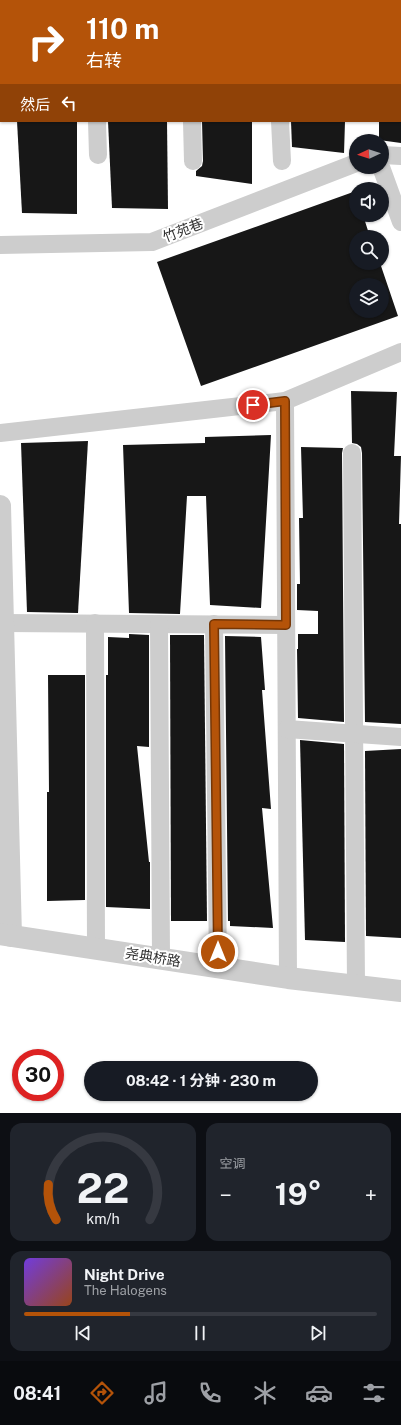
<!DOCTYPE html>
<html lang="zh">
<meta charset="utf-8">
<style>
:root{--surface:#171b24;--page:#20242c;--text:#f1f3f6;--muted:#9ea1a6;--line:#363941;--accent:#b45309}
body{margin:0;font-family:"Public Sans","Noto Sans SC",sans-serif;background:var(--page);color:var(--text);height:100vh;display:flex;flex-direction:column;font-size:15px;white-space:nowrap}
*{box-sizing:border-box;margin:0}
p{font-size:13px;color:var(--muted)}
.icon{flex:none;width:22px;height:22px;fill:none;stroke:currentColor;stroke-width:2;stroke-linecap:round;stroke-linejoin:round}
.map{position:relative;height:1113px;overflow:hidden}
.details{display:flex;flex-direction:column;gap:10px;padding:10px;background:#0d0f14;flex:1}
.details>*{flex:none}
.banner{position:absolute;left:0px;top:0px;width:401px;height:122px;box-shadow:0 1px 3px #0004;background:#b45309;color:#fff;overflow:hidden}
.needle{width:26px;rotate:266deg}
.controls{position:absolute;left:349px;top:134px;display:grid;gap:8px}
.controls a{display:grid;place-items:center;width:40px;height:40px;border-radius:50%;background:var(--surface);box-shadow:0 1px 3px #0004;font-size:20px}
.speed{position:absolute;left:12px;top:1049px;display:flex;gap:8px;font-size:20px;font-weight:700;text-align:center}
.speed>*{display:grid;place-content:center;width:52px;height:52px;border-radius:50%;background:var(--surface);box-shadow:0 1px 3px #0004;line-height:1}
.speed .limit{border:6px solid #d22;background:#fff;color:#111}
.pin{position:absolute;display:grid;place-items:center;width:34px;height:34px;color:#fff;margin:-17px;border:2px solid #fff;border-radius:50%;box-shadow:0 1px 4px #0007}
.me{position:absolute;width:44px;margin:-22px;rotate:0deg;stroke-linejoin:round;filter:drop-shadow(0 0 3px #0008)}
.turn{display:flex;align-items:center;gap:14px;height:84px;padding:0 20px;font-size:18px}
.turn .icon{width:52px;height:52px;stroke-width:2.5}
.turn b{display:block;font-size:28px;line-height:34px}
.then{display:flex;align-items:center;height:38px;padding:0 20px;background:#0003;gap:8px;font-size:15px}
.big{font-size:30px;font-weight:700;line-height:1.1}
.details .widget{flex:1;display:flex;flex-direction:column;justify-content:center;gap:6px;min-width:0;padding:0 14px;border-radius:12px;background:var(--page)}
.details .dial{align-items:center;gap:0}
.dial svg{height:104px;overflow:visible;fill:none;stroke:var(--line);stroke-width:7;stroke-linecap:round;text-anchor:middle}
.dial text{fill:var(--text);stroke:none}
.song{display:flex;align-items:center;gap:12px}
.cover{width:48px;height:48px;border-radius:6px;background:linear-gradient(135deg,hsl(260 70% 55%),hsl(20 70% 35%))}
.played{height:4px;border-radius:2px;background:linear-gradient(90deg,var(--accent) 30%,var(--line) 30%)}
.keys{display:flex;justify-content:space-around;direction:ltr}
.heat{display:flex;justify-content:space-between;align-items:center;font-size:22px;direction:ltr}
.details .tiles{flex:1;display:grid;gap:10px;grid-template-columns:1fr 1fr}
.widget:last-child{grid-column:span 2}
.trip{position:absolute;left:84px;top:1061px;width:234px;height:40px;border-radius:20px;background:var(--surface);box-shadow:0 1px 3px #0004;font-weight:700;line-height:40px;text-align:center}
.dock{display:flex;height:64px;justify-content:space-around;align-items:center;background:#090b0e;color:var(--muted)}
.dock .icon{width:28px;height:28px}
.dock .on{color:var(--accent)}
.dock b{font-size:18px;color:var(--text)}
.map>svg:first-child{display:block}
.building{fill:#171717;fill-rule:evenodd}
.lines{fill:none;stroke-linecap:round;stroke-linejoin:round}
.minor{stroke:#cdcdcd;stroke-width:18}
.tertiary{stroke:#cdcdcd;stroke-width:22}
.route-casing{stroke:#753606;stroke-width:10}
.route{stroke:#b45309;stroke-width:7}
.labels{text-anchor:middle;stroke-width:4;stroke-linejoin:round;paint-order:stroke}
.street-label{font-size:14px;fill:#303030;stroke:#fff}
</style>
<div class="map">
<svg width="401" height="1113" viewBox="0 0 401 1113">
<rect width="100%" height="100%" fill="#fff"/>
<g class="building">
<polygon points="17,121 77,121 77,214 22,213"/>
<polygon points="108,121 167,121 168,209 112,208"/>
<polygon points="202,121 252,121 252,184 196,176 196,171 202,166 203,161"/>
<polygon points="291,121 345,121 344,153 292,147"/>
<polygon points="379,121 401,121 401,143 379,140"/>
<path d="M356,191v24h7l7,22h-14v26h24l18,53 -197,70 -44,-124zM356,285h26v26h-26z"/>
<polygon points="351,391 397,392 394,456 401,456 399,524 401,524 401,724 365,722 362,453 361,447 357,444 352,443"/>
<polygon points="271,435 261,608 210,605 206,496 187,496 180,614 129,613 123,445 205,443 205,437"/>
<polygon points="88,441 78,613 27,612 21,443"/>
<polygon points="301,447 343,448 342,453 344,722 298,718 297,649 298,649 298,634 318,634 318,611 297,610 297,584 300,584 299,518 303,518"/>
<polygon points="129,634 149,635 149,747 137,746 149,862 150,862 150,909 106,907 106,675 108,675 108,637 129,638"/>
<polygon points="170,635 204,635 207,921 171,921"/>
<polygon points="225,636 261,637 265,690 262,690 271,809 262,808 273,928 230,926 230,921 228,921"/>
<polygon points="48,675 85,675 85,900 47,901 47,792 49,792"/>
<polygon points="300,740 344,744 345,942 305,940"/>
<polygon points="401,749 401,938 366,936 365,751"/>
</g>
<g class="lines">
<g class="minor">
<polyline points="92,0 92,1"/>
<polyline points="181,0 181,1"/>
<polyline points="364,0 364,1"/>
<polyline points="276,1 276,0"/>
<polyline points="97,121 98,155"/>
<polyline points="192,121 193,161"/>
<polyline points="280,121 282,161"/>
<polyline points="382,155 401,156"/>
<polyline points="381,167 401,222"/>
<polyline points="0,245 152,242 356,163"/>
<polyline points="285,401 288,978"/>
<polyline points="0,433 285,401 401,352"/>
<polyline points="352,453 356,985"/>
<polyline points="3,623 286,625"/>
<polyline points="95,623 96,949"/>
<polyline points="159,624 161,958"/>
<polyline points="214,624 218,967"/>
<polyline points="287,729 401,737"/>
</g>
<g class="tertiary">
<polyline points="0,506 11,936"/>
<polyline points="0,934 288,978 401,991"/>
</g>
</g>
<g class="lines">
<g class="route-casing">
<polyline id="route" points="218,952 214,624 286,625 285,401 253,405"/>
</g>
<use href="#route" class="route"/>
</g>
<g class="labels">
<g class="street-label">
<text transform="translate(183 230) rotate(-21)" y="5">竹苑巷</text>
<text transform="translate(153 957) rotate(9)" y="5">尧典桥路</text>
</g>
</g>
</svg>
<div class="controls">
<a><svg class="needle" viewBox="-14 -14 28 28"><path d="M0-13l5 13h-10z" fill="#e53935"/><path d="M0 13l5-13h-10z" fill="#9ea1a6"/></svg></a>
<a><svg class="icon" aria-label="sound" viewBox="0 0 24 24"><path d="M4 9h4l5-4v14l-5-4H4zM17 9q2 3 0 6"/></svg></a>
<a><svg class="icon" aria-label="search" viewBox="0 0 24 24"><circle cx="10" cy="10" r="6"/><path d="M15 15l6 6"/></svg></a>
<a><svg class="icon" aria-label="layers" viewBox="0 0 24 24"><path d="M12 4l9 5-9 5-9-5zM3 14l9 5 9-5"/></svg></a>
</div>
<div class="speed"><div class="limit">30</div></div>
<div class="pin" style="left:253px;top:405px;background:#d93025"><svg class="icon" aria-label="arrive" viewBox="0 0 24 24"><path d="M6 21V4h12l-3 4 3 4H6"/></svg></div>
<svg class="me" style="left:218px;top:952px" viewBox="-20 -20 40 40"><circle r="17" fill="#b45309" stroke="#fff" stroke-width="3"/><path d="M0-11L8 9 0 5-8 9z" fill="#fff"/></svg>
<div class="trip">08:42 · 1 分钟 · 230 m</div>
<div class="banner">
<div class="turn"><svg class="icon" aria-label="right" viewBox="0 0 24 24"><path d="M7 20v-9h11M14 6l5 5-5 5"/></svg><div><b>110 m</b>右转</div></div>
<div class="then">然后<svg class="icon" aria-label="left" viewBox="0 0 24 24"><path d="M17 20v-9H6M10 6l-5 5 5 5"/></svg></div>
</div>
</div>
<section class="details">
<div class="tiles">
<div class="widget dial"><svg viewBox="0 0 100 80">
<path d="M14 69A42 42 0 1 1 86 69"/>
<path d="M14 69A42 42 0 0 1 8 42" stroke="#b45309"/>
<text x="50" y="56" font-size="32" font-weight="700">22</text>
<text x="50" y="72" font-size="11">km/h</text>
</svg></div>
<div class="widget"><p>空调</p>
<div class="heat"><a>−</a><b class="big">19°</b><a>+</a></div>
</div>
<div class="widget">
<div class="song"><i class="cover"></i><div><b>Night Drive</b><p>The Halogens</p></div></div>
<div class="played"></div>
<div class="keys"><svg class="icon" aria-label="previous" viewBox="0 0 24 24"><path d="M18 5L8 12l10 7zM5 5v14"/></svg><svg class="icon" aria-label="pause" viewBox="0 0 24 24"><path d="M8 5v14M16 5v14"/></svg><svg class="icon" aria-label="next" viewBox="0 0 24 24"><path d="M6 5l10 7-10 7zM19 5v14"/></svg></div>
</div>
</div>
</section>
<nav class="dock">
<b>08:41</b>
<svg class="icon on" aria-label="directions" viewBox="0 0 24 24"><path d="M12 3l9 9-9 9-9-9zM9 14v-3h6M13 9l2 2-2 2"/></svg>
<svg class="icon" aria-label="music" viewBox="0 0 24 24"><path d="M9 18V5l10-2v13"/><circle cx="6" cy="18" r="3"/><circle cx="16" cy="16" r="3"/></svg>
<svg class="icon" aria-label="phone" viewBox="0 0 24 24"><path d="M5 4h4l2 5-3 2q2 4 5 5l2-3 5 2v4C11 20 4 13 5 4z"/></svg>
<svg class="icon" aria-label="climate" viewBox="0 0 24 24"><path d="M12 3v18M4 7l16 10M4 17L20 7"/></svg>
<svg class="icon" aria-label="car" viewBox="0 0 24 24"><path d="M5 17H2v-5l4-1 3-4h7l3 4 3 1v5h-3M9 17h6M6 11h13"/><circle cx="7" cy="17" r="2"/><circle cx="17" cy="17" r="2"/></svg>
<svg class="icon" aria-label="filters" viewBox="0 0 24 24"><path d="M4 7h16M4 17h16"/><circle cx="9" cy="7" r="2"/><circle cx="15" cy="17" r="2"/></svg>
</nav>
